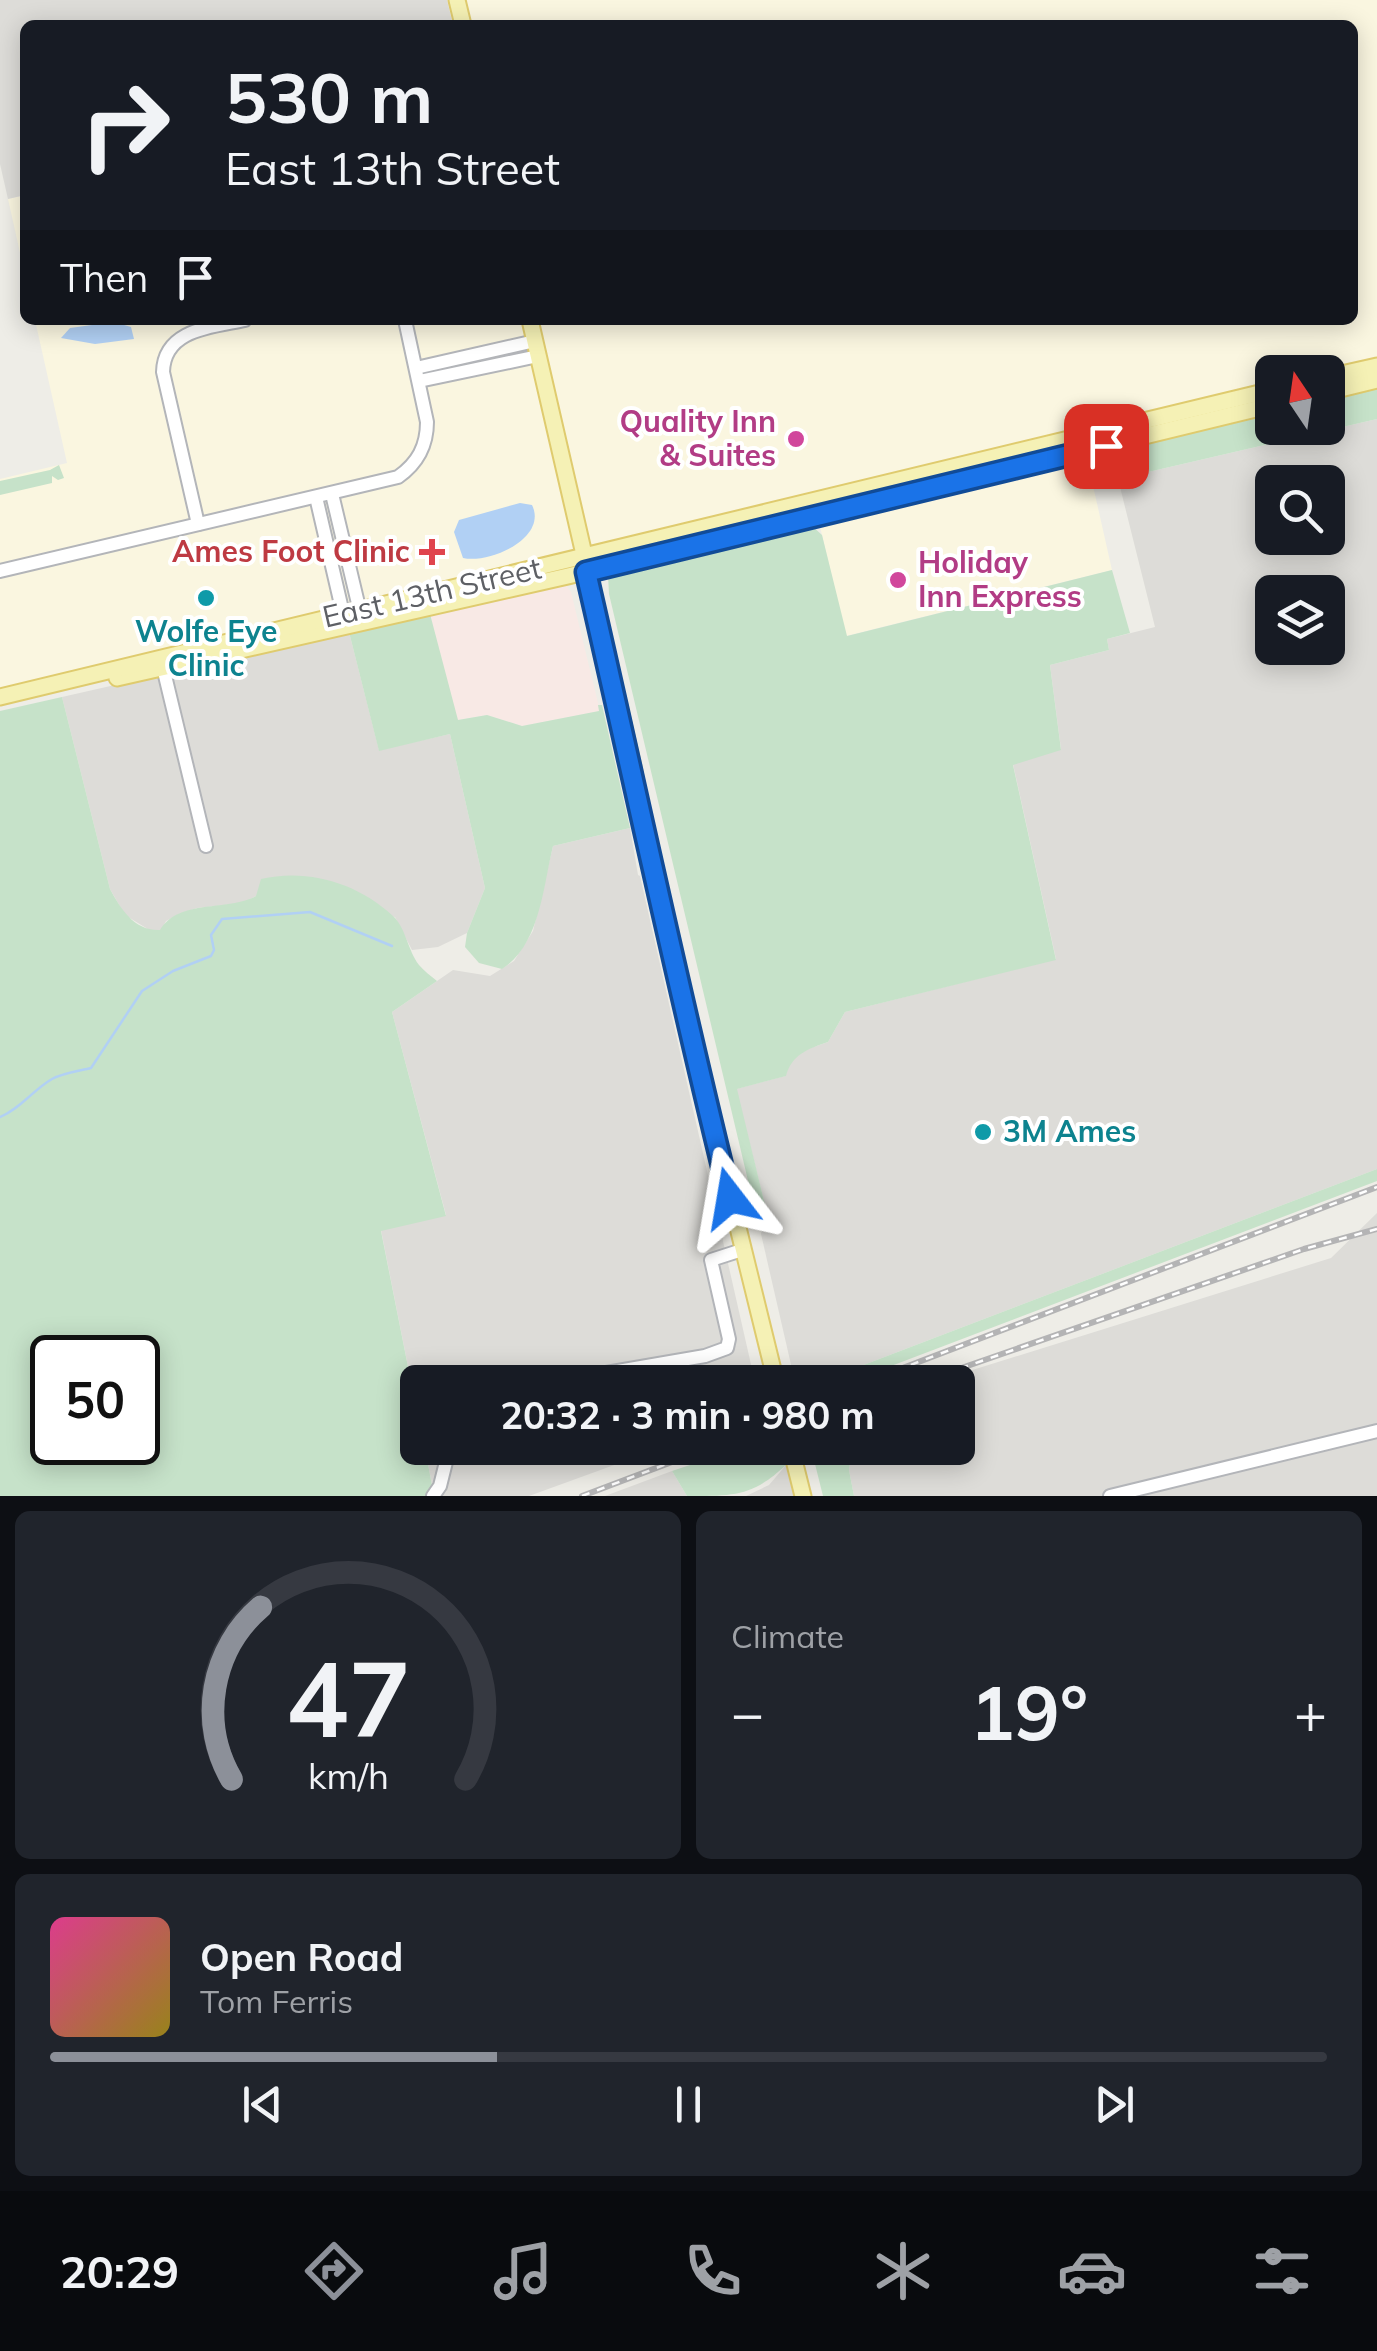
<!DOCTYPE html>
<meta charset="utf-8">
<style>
:root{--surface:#171b24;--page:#20242c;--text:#f1f3f6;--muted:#9ea1a6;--line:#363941;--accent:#8c9099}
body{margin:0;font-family:Mulish,sans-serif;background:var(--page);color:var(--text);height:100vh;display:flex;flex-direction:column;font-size:38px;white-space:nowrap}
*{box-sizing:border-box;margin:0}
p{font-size:32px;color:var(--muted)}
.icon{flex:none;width:55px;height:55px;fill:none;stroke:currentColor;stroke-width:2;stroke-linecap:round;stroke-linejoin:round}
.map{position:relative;height:1496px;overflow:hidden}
.drawer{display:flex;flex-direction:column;gap:15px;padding:15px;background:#0d0f14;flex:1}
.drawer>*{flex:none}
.top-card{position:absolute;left:20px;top:20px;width:1338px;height:305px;border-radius:15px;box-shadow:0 5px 25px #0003;background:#171b24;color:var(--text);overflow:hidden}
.needle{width:65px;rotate:347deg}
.controls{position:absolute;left:1255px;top:355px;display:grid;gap:20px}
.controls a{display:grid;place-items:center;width:90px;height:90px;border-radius:15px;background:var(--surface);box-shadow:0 5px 25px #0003;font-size:50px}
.speed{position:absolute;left:30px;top:1335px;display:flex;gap:20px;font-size:50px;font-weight:700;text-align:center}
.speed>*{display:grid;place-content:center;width:130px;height:130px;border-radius:50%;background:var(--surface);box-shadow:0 5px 25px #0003;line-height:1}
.speed .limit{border:5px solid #111;border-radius:15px;background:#fff;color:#111}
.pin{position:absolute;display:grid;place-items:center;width:85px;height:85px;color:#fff;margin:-42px;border-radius:20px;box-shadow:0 5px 15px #0006}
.me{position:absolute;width:110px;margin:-55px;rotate:346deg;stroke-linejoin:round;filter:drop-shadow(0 0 8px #0008)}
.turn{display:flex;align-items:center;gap:35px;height:210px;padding:0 40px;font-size:45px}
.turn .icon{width:130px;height:130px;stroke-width:2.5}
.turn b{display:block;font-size:70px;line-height:85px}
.then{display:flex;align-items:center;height:95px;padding:0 40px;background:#0003;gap:20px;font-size:38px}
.big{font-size:75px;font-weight:700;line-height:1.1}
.drawer .widget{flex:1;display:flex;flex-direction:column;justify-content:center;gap:15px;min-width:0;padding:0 35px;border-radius:15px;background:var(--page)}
.drawer .dial{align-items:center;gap:0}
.dial svg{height:260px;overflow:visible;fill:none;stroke:var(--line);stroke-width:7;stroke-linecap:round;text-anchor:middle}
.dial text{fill:var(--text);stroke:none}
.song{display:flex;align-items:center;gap:30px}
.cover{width:120px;height:120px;border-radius:15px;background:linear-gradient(135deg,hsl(330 70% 55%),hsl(50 70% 35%))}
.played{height:10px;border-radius:5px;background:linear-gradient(90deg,var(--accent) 35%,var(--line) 35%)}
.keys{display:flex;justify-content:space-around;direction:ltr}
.heat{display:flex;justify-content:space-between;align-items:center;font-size:55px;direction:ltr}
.drawer .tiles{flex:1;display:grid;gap:15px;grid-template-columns:1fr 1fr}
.widget:last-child{grid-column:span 2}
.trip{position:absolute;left:400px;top:1365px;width:575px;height:100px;border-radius:15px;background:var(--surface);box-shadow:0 5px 25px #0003;font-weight:700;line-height:100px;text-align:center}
.dock{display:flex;height:160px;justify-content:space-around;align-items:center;background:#090b0e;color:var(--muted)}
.dock .icon{width:70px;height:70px}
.dock .active{color:var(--accent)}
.dock b{font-size:45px;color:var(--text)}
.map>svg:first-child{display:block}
.commercial{fill:#faf6e0}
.industrial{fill:#dddcd8;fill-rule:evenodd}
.medical{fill:#f8e9e5}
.green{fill:#c6e2c9;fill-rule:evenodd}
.water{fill:#b1d0f4}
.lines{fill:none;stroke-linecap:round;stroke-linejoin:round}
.stream{stroke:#b1d0f4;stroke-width:2.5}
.minor-casing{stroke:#b3b5b9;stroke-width:16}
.major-casing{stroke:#dfcb6e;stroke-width:19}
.minor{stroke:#fff;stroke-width:12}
.major{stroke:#f5f1b5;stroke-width:15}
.rail-casing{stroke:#b4b4b5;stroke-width:6}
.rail{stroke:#fff;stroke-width:2.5;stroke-dasharray:8;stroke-linecap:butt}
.route-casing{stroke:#114b97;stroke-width:25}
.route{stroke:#1a73e8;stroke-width:18}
.hotel-dot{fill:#d1479c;stroke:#fff;stroke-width:4}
.health-dot{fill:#e0444e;stroke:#fff;stroke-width:4}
.culture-dot{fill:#0f9aa8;stroke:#fff;stroke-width:4}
.labels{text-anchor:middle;stroke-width:8;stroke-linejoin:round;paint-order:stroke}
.hotel-label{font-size:30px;font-weight:bold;fill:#b23c85;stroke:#fff;text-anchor:end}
.health-label{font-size:30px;font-weight:bold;fill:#be3a42;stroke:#fff;text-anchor:end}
.street-label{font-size:30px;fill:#5e6065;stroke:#fff}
.culture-label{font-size:30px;font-weight:bold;fill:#0d838f;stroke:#fff}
</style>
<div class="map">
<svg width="1377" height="1496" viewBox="0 0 1377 1496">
<rect width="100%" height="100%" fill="#eeede7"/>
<g class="commercial">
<polygon points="462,0 1377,0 1377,357 1311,372 1272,372 1272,382 1080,428 1112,570 846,636 813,497 454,582 411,588 329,608 320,613 0,691 0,479 67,463 35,320 523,320 552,446 536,320 1352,320 1352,25 468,25"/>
<polygon points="25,195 25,275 8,199"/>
</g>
<g class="industrial">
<polygon points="0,0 447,0 453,25 25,25 25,195 8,199 0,164"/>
<path d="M1377,419v750l-558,213h-24l-34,-148 5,-25 -30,-120 49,-13 4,-12 13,-13 26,-9 17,-30 211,-53 -43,-195 48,-15 -11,-84 59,-15 -2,-11 48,-12 -37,-148zM1272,482h56v56h-56zM1272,592h56v56h-56z"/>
<polygon points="349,632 379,750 450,734 485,888 467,933 438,947 412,950 395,917 256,896 243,903 197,908 179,914 166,921 161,930 151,931 125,915 110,889 62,697"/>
<polygon points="630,828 638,875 640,876 755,1382 418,1382 417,1412 381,1230 446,1215 392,1012 453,970 490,976 514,961 533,931 553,846"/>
<polygon points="1377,1213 1377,1496 854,1496 849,1470 852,1448 958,1448 958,1382 934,1382 1331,1258"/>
<polygon points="425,1448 661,1448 529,1496 434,1496"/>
<polygon points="787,1464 794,1496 746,1496 769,1485"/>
<polygon points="672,1471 687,1496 605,1496"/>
</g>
<polygon class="medical" points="564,582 571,592 600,711 522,726 487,715 457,720 430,614"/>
<g class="green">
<path d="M1377,389v30l-259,60c-3,-15 -7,-24 9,-32l145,-34v15h56v-28z"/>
<polygon points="59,465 64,478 58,480 52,476 52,483 0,495 0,481 50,470"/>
<path d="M810,524l12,11 25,101 265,-66 18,63 -23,6 2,11 -59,15 11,85 -48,15 43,195 -211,52 -17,30c-20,7 -36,12 -42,34l-49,13 29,120 -12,-3 -145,-612 -1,-19z"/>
<path d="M430,614l28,106 29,-5 35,11 77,-15 -1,-6h4l28,123 -77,18c-10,41 -13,99 -51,123l-23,-6 -14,-16 2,-14 18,-45 -35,-154 -71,17 -30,-119z"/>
<path d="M62,697l48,192c11,20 24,42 50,41 20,-32 67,-18 96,-34l5,-17c46,-11 97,4 132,37 13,12 15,35 26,49 5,6 12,11 18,16l-45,31 54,204 -65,15 36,181 1,36h7l9,48h-434v-785zM52,1358h86v84h-86z"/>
<polygon points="1377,1169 1377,1181 849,1382 819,1382"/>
<path d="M741,1448h28l16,8 2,8c-34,32 -51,32 -100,32l-15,-25z"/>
<polygon points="811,1448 852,1448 849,1470 854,1496 823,1496"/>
</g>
<g class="water">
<polygon points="114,322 131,327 134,339 95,344 61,338 70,328"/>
<path d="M520,503l12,2c16,33 -42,59 -69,53l-9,-26 5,-12z"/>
</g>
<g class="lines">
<path class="stream" d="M0,1117c20,-8 33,-27 52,-38 11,-6 27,-8 39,-11l51,-77 31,-20 38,-15 3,-6 -3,-15 11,-16 88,-7 82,34"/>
<g class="minor-casing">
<g id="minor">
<polyline points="416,368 535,341"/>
<polyline points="419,381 538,356"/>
<polyline points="332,494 361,616"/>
<polyline points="316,497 345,622"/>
<path d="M198,524l-35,-152c1,-43 49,-45 82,-52"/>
<path d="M0,571l398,-94c20,-14 29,-31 29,-55l-22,-102"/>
<polyline points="161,659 206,846"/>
<polyline points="554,1382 705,1356 727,1348 729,1339 711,1260 742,1250"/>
<polyline points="433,1496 440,1486 448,1454 443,1448"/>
<polyline points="1110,1496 1377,1431"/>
</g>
</g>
<g class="major-casing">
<g id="major">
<polyline points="457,0 463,25"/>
<polyline points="530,320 633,767 667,939 776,1382"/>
<polyline points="1328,377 1377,366"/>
<polyline points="1328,392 1377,380"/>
<polyline points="117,678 568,576 1272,405"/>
<polyline points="0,697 1272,390"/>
<polyline points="791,1448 803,1496"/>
</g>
</g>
<use href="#minor" class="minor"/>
<use href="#major" class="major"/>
<g class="rail-casing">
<g id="rail">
<polyline points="866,1382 1377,1187"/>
<polyline points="898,1382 947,1373 1304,1249 1377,1229"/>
<polyline points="582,1496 709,1448"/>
</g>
</g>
<use href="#rail" class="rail"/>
</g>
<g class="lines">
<g class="route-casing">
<path id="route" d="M730,1198c-52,-208 -96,-418 -144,-626l520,-126"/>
</g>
<use href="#route" class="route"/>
</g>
<g class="hotel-dot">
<circle cx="796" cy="439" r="10"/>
<circle cx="898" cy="580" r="10"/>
</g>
<path class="health-dot" d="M427 537h10v10h10v10h-10v10h-10v-10h-10v-10h10z"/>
<g class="culture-dot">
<circle cx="206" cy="598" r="10"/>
<circle cx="983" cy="1132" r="10"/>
</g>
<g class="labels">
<g class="hotel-label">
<text x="776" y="432">Quality Inn<tspan x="776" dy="34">&amp; Suites</tspan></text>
<text x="918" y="573" text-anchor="start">Holiday<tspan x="918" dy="34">Inn Express</tspan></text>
</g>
<g class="health-label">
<text x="410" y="562">Ames Foot Clinic</text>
</g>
<g class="street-label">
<text transform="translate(432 593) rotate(-13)" y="10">East 13th Street</text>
</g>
<g class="culture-label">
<text x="206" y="642">Wolfe Eye<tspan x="206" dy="34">Clinic</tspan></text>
<text x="1003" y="1142" text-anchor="start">3M Ames</text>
</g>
</g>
</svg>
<div class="controls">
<a><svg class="needle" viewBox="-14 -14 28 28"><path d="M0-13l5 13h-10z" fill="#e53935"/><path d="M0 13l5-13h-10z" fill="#9ea1a6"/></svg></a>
<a><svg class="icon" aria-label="search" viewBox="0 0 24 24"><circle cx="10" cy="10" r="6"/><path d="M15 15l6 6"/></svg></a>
<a><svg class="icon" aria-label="layers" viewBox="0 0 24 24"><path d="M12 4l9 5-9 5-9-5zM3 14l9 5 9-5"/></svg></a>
</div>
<div class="speed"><div class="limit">50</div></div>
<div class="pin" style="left:1106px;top:446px;background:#d93025"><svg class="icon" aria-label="arrive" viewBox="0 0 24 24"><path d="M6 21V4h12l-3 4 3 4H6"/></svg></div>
<svg class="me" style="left:730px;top:1198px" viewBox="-20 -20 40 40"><path d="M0-17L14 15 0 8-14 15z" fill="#1a73e8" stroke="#fff" stroke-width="4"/></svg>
<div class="trip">20:32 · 3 min · 980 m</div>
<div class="top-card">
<div class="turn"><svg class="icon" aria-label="right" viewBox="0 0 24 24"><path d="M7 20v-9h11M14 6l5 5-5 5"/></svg><div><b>530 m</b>East 13th Street</div></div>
<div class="then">Then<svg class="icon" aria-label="arrive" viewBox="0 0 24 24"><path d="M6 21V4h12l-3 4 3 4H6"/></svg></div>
</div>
</div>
<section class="drawer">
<div class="tiles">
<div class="widget dial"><svg viewBox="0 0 100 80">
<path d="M14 69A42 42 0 1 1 86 69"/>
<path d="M14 69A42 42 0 0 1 23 16" stroke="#8c9099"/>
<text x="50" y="56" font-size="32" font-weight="700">47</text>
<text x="50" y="72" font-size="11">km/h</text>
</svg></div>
<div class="widget"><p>Climate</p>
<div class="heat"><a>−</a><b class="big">19°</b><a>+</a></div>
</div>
<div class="widget">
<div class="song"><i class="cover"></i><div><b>Open Road</b><p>Tom Ferris</p></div></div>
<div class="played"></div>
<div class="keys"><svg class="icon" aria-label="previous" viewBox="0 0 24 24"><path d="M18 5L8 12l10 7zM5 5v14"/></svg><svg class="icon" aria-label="pause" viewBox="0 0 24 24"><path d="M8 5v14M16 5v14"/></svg><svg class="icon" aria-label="next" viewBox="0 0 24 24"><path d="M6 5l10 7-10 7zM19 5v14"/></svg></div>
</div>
</div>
</section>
<nav class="dock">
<b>20:29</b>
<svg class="icon active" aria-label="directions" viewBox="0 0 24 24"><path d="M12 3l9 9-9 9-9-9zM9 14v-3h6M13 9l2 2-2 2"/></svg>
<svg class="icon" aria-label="music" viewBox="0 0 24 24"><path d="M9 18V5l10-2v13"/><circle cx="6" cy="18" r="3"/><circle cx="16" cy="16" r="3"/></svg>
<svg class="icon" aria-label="phone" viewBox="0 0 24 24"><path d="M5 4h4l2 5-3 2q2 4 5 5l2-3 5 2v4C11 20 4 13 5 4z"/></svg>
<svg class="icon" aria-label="climate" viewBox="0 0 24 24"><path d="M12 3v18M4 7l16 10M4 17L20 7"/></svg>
<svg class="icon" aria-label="car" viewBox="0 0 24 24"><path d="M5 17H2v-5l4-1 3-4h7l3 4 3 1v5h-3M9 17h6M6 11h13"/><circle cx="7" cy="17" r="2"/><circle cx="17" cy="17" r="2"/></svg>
<svg class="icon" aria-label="filters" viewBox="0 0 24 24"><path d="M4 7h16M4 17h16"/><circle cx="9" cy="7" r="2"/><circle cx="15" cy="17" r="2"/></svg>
</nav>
